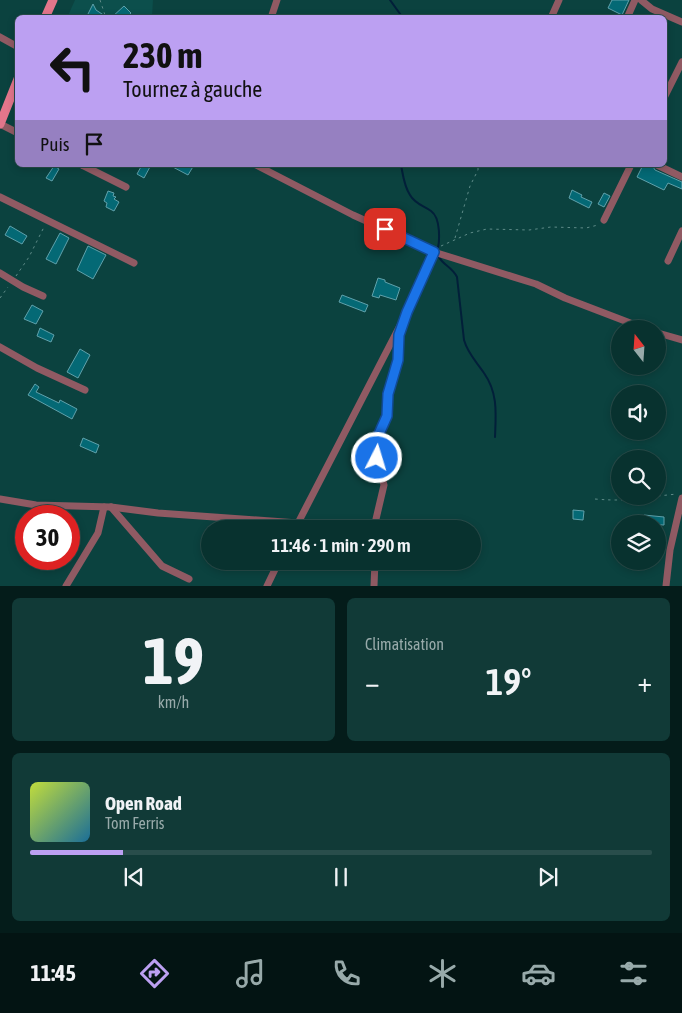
<!DOCTYPE html>
<html lang="fr">
<meta charset="utf-8">
<style>
:root{--surface:#08322f;--page:#113a37;--text:#f1f3f6;--muted:#98aaaa;--line:#294d4b;--accent:#bca0f2}
body{margin:0;font-family:"Asap Condensed",sans-serif;background:var(--page);color:var(--text);height:100vh;display:flex;flex-direction:column;font-size:19px;white-space:nowrap}
*{box-sizing:border-box;margin:0}
p{font-size:16px;color:var(--muted)}
.icon{flex:none;width:28px;height:28px;fill:none;stroke:currentColor;stroke-width:2;stroke-linecap:round;stroke-linejoin:round}
.map{position:relative;height:586px;overflow:hidden}
.details{display:flex;flex-direction:column;gap:12px;padding:12px;background:#041c1a;flex:1}
.details>*{flex:none}
.hud{position:absolute;left:15px;top:15px;width:652px;height:152px;border-radius:8px;box-shadow:0 2px 8px #0003,0 0 0 1px var(--line);background:#bca0f2;color:#111;overflow:hidden}
.needle{width:32px;rotate:343deg}
.fabs{position:absolute;left:611px;top:320px;display:grid;gap:10px}
.fabs a{display:grid;place-items:center;width:55px;height:55px;border-radius:50%;background:var(--surface);box-shadow:0 2px 8px #0003,0 0 0 1px var(--line);font-size:25px}
.speed{position:absolute;left:15px;top:505px;display:flex;gap:10px;font-size:25px;font-weight:700;text-align:center}
.speed>*{display:grid;place-content:center;width:65px;height:65px;border-radius:50%;background:var(--surface);box-shadow:0 2px 8px #0003,0 0 0 1px var(--line);line-height:1}
.speed .limit{border:8px solid #d22;background:#fff;color:#111}
.pin{position:absolute;display:grid;place-items:center;width:42px;height:42px;color:#fff;margin:-21px;border-radius:10px;box-shadow:0 2px 8px #0006}
.me{position:absolute;width:55px;margin:-28px;rotate:5deg;stroke-linejoin:round;filter:drop-shadow(0 0 4px #0008)}
.turn{display:flex;align-items:center;gap:18px;height:105px;padding:0 25px;font-size:22px}
.turn .icon{width:65px;height:65px;stroke-width:2.5}
.turn b{display:block;font-size:35px;line-height:42px}
.then{display:flex;align-items:center;height:48px;padding:0 25px;background:#0003;gap:10px;font-size:19px}
.big{font-size:38px;font-weight:600;line-height:1.1}
.details .tile{flex:1;display:flex;flex-direction:column;justify-content:center;gap:8px;min-width:0;padding:0 18px;border-radius:8px;background:var(--page)}
.details .dial{align-items:center;gap:0}
.dial b{font-size:65px;line-height:1}
.song{display:flex;align-items:center;gap:15px}
.cover{width:60px;height:60px;border-radius:8px;background:linear-gradient(135deg,hsl(70 70% 55%),hsl(200 70% 35%))}
.played{height:5px;border-radius:2px;background:linear-gradient(90deg,var(--accent) 15%,var(--line) 15%)}
.keys{display:flex;justify-content:space-around;direction:ltr}
.heat{display:flex;justify-content:space-between;align-items:center;font-size:28px;direction:ltr}
.details .tiles{flex:1;display:grid;gap:12px;grid-template-columns:1fr 1fr}
.tile:last-child{grid-column:span 2}
.trip{position:absolute;left:201px;top:520px;width:280px;height:50px;border-radius:25px;background:var(--surface);box-shadow:0 2px 8px #0003,0 0 0 1px var(--line);font-weight:600;line-height:50px;text-align:center}
.dock{display:flex;height:80px;justify-content:space-around;align-items:center;background:#031413;color:var(--muted)}
.dock .icon{width:35px;height:35px}
.dock .on{color:var(--accent)}
.dock b{font-size:22px;color:var(--text)}
.map>svg:first-child{display:block}
.built{fill:#0c4f4c}
.lines{fill:none;stroke-linecap:round;stroke-linejoin:round}
.stream{stroke:#021f39;stroke-width:2}
.building{fill:#046975;stroke:#60a1ab}
.path{stroke:#5e8b88;stroke-width:1;stroke-dasharray:2.5 4;stroke-linecap:butt}
.minor{stroke:#905a63;stroke-width:7}
.major{stroke:#e3768b;stroke-width:9}
.route-casing{stroke:#114b97;stroke-width:12}
.route{stroke:#1a73e8;stroke-width:9}
</style>
<div class="map">
<svg width="682" height="586" viewBox="0 0 682 586">
<rect width="100%" height="100%" fill="#0b423f"/>
<polygon class="built" points="75,0 153,0 152,17 67,18"/>
<g class="lines">
<g class="stream">
<polyline points="390,0 403,18"/>
<path d="M401,165c2,10 3,21 9,30 5,9 14,11 21,16 10,7 9,31 6,41"/>
<path d="M439,257c4,8 13,10 18,20l7,63c4,14 12,21 20,33 14,20 12,40 11,64"/>
</g>
</g>
<g class="building">
<polygon points="612,0 629,0 622,15 608,8"/>
<polygon points="93,4 96,10 108,18 86,18"/>
<polygon points="124,6 131,13 129,15 130,18 111,18"/>
<polygon points="142,165 151,165 144,178 137,174"/>
<polygon points="169,165 194,165 188,175"/>
<polygon points="643,165 652,165 655,170 682,182 682,189 668,183 664,190 637,177"/>
<polygon points="54,166 59,169 52,181 46,178"/>
<polygon points="572,190 582,195 581,197 592,202 589,208 569,198"/>
<polygon points="108,191 114,193 113,196 116,197 114,199 119,202 114,211 106,207 107,203 104,201"/>
<polygon points="604,193 610,196 604,207 598,204"/>
<polygon points="10,226 27,236 22,244 5,235"/>
<polygon points="60,233 69,238 56,264 46,259"/>
<polygon points="88,246 106,255 93,279 77,270"/>
<polygon points="378,278 385,280 385,282 400,288 396,300 380,295 379,298 372,296"/>
<polygon points="342,295 368,305 365,312 339,302"/>
<polygon points="32,305 43,311 36,324 24,319"/>
<polygon points="40,328 54,335 51,342 37,336"/>
<polygon points="80,349 90,355 78,378 67,372"/>
<polygon points="35,384 39,387 36,392 59,403 60,400 77,409 72,419 28,395"/>
<polygon points="83,438 99,445 96,453 80,446"/>
<polygon points="573,510 584,511 583,520 573,519"/>
<polygon points="644,515 664,517 664,525 643,524"/>
</g>
<g class="lines">
<g class="path">
<polyline points="100,0 106,18"/>
<polyline points="455,238 470,186 478,170 478,165"/>
<polyline points="441,246 470,233 487,229 529,230 551,227 586,228 598,225"/>
<polyline points="16,276 29,257 44,227"/>
<polyline points="0,298 8,287"/>
<polyline points="658,496 677,494"/>
<path d="M595,499c23,2 37,1 60,-3"/>
</g>
<g class="minor">
<polyline points="641,0 652,9 682,22"/>
<polyline points="271,18 277,0"/>
<polyline points="551,18 559,0"/>
<polyline points="627,18 635,0"/>
<polyline points="0,37 18,47"/>
<polyline points="665,96 682,62"/>
<polyline points="0,124 18,133"/>
<polyline points="82,165 126,187"/>
<polyline points="256,165 353,215 437,253 536,284 565,298 646,329"/>
<polyline points="657,165 682,177"/>
<polyline points="0,197 134,263"/>
<polyline points="604,220 631,165"/>
<polyline points="668,261 682,231"/>
<polyline points="0,273 23,287 43,296"/>
<polyline points="405,316 434,252"/>
<polyline points="658,333 682,340"/>
<polyline points="0,347 37,368 85,390"/>
<polyline points="0,499 36,505 111,507 158,513 298,523 407,312"/>
<polyline points="111,507 162,566 189,579"/>
<polyline points="295,529 298,523 331,529"/>
<polyline points="376,529 376,519 384,485 374,445 387,416 388,394 398,360 399,335 401,329"/>
<polyline points="66,586 98,533 104,507"/>
<polyline points="267,586 279,561"/>
<polyline points="374,586 375,561"/>
<polyline points="666,586 670,550 682,498"/>
</g>
<g class="major">
<polyline points="45,18 53,0"/>
<polyline points="0,124 18,79"/>
</g>
</g>
<g class="lines">
<g class="route-casing">
<polyline id="route" points="377,458 374,445 387,416 388,394 398,360 399,335 407,312 434,252 385,229"/>
</g>
<use href="#route" class="route"/>
</g>
</svg>
<div class="fabs">
<a><svg class="needle" viewBox="-14 -14 28 28"><path d="M0-13l5 13h-10z" fill="#e53935"/><path d="M0 13l5-13h-10z" fill="#98aaaa"/></svg></a>
<a><svg class="icon" aria-label="sound" viewBox="0 0 24 24"><path d="M4 9h4l5-4v14l-5-4H4zM17 9q2 3 0 6"/></svg></a>
<a><svg class="icon" aria-label="search" viewBox="0 0 24 24"><circle cx="10" cy="10" r="6"/><path d="M15 15l6 6"/></svg></a>
<a><svg class="icon" aria-label="layers" viewBox="0 0 24 24"><path d="M12 4l9 5-9 5-9-5zM3 14l9 5 9-5"/></svg></a>
</div>
<div class="speed"><div class="limit">30</div></div>
<div class="pin" style="left:385px;top:229px;background:#d93025"><svg class="icon" aria-label="arrive" viewBox="0 0 24 24"><path d="M6 21V4h12l-3 4 3 4H6"/></svg></div>
<svg class="me" style="left:377px;top:458px" viewBox="-20 -20 40 40"><circle r="17" fill="#1a73e8" stroke="#fff" stroke-width="3"/><path d="M0-11L8 9 0 5-8 9z" fill="#fff"/></svg>
<div class="trip">11:46 · 1 min · 290 m</div>
<div class="hud">
<div class="turn"><svg class="icon" aria-label="left" viewBox="0 0 24 24"><path d="M17 20v-9H6M10 6l-5 5 5 5"/></svg><div><b>230 m</b>Tournez à gauche</div></div>
<div class="then">Puis<svg class="icon" aria-label="arrive" viewBox="0 0 24 24"><path d="M6 21V4h12l-3 4 3 4H6"/></svg></div>
</div>
</div>
<section class="details">
<div class="tiles">
<div class="tile dial"><b>19</b><p>km/h</p></div>
<div class="tile"><p>Climatisation</p>
<div class="heat"><a>−</a><b class="big">19°</b><a>+</a></div>
</div>
<div class="tile">
<div class="song"><i class="cover"></i><div><b>Open Road</b><p>Tom Ferris</p></div></div>
<div class="played"></div>
<div class="keys"><svg class="icon" aria-label="previous" viewBox="0 0 24 24"><path d="M18 5L8 12l10 7zM5 5v14"/></svg><svg class="icon" aria-label="pause" viewBox="0 0 24 24"><path d="M8 5v14M16 5v14"/></svg><svg class="icon" aria-label="next" viewBox="0 0 24 24"><path d="M6 5l10 7-10 7zM19 5v14"/></svg></div>
</div>
</div>
</section>
<nav class="dock">
<b>11:45</b>
<svg class="icon on" aria-label="directions" viewBox="0 0 24 24"><path d="M12 3l9 9-9 9-9-9zM9 14v-3h6M13 9l2 2-2 2"/></svg>
<svg class="icon" aria-label="music" viewBox="0 0 24 24"><path d="M9 18V5l10-2v13"/><circle cx="6" cy="18" r="3"/><circle cx="16" cy="16" r="3"/></svg>
<svg class="icon" aria-label="phone" viewBox="0 0 24 24"><path d="M5 4h4l2 5-3 2q2 4 5 5l2-3 5 2v4C11 20 4 13 5 4z"/></svg>
<svg class="icon" aria-label="climate" viewBox="0 0 24 24"><path d="M12 3v18M4 7l16 10M4 17L20 7"/></svg>
<svg class="icon" aria-label="car" viewBox="0 0 24 24"><path d="M5 17H2v-5l4-1 3-4h7l3 4 3 1v5h-3M9 17h6M6 11h13"/><circle cx="7" cy="17" r="2"/><circle cx="17" cy="17" r="2"/></svg>
<svg class="icon" aria-label="filters" viewBox="0 0 24 24"><path d="M4 7h16M4 17h16"/><circle cx="9" cy="7" r="2"/><circle cx="15" cy="17" r="2"/></svg>
</nav>
